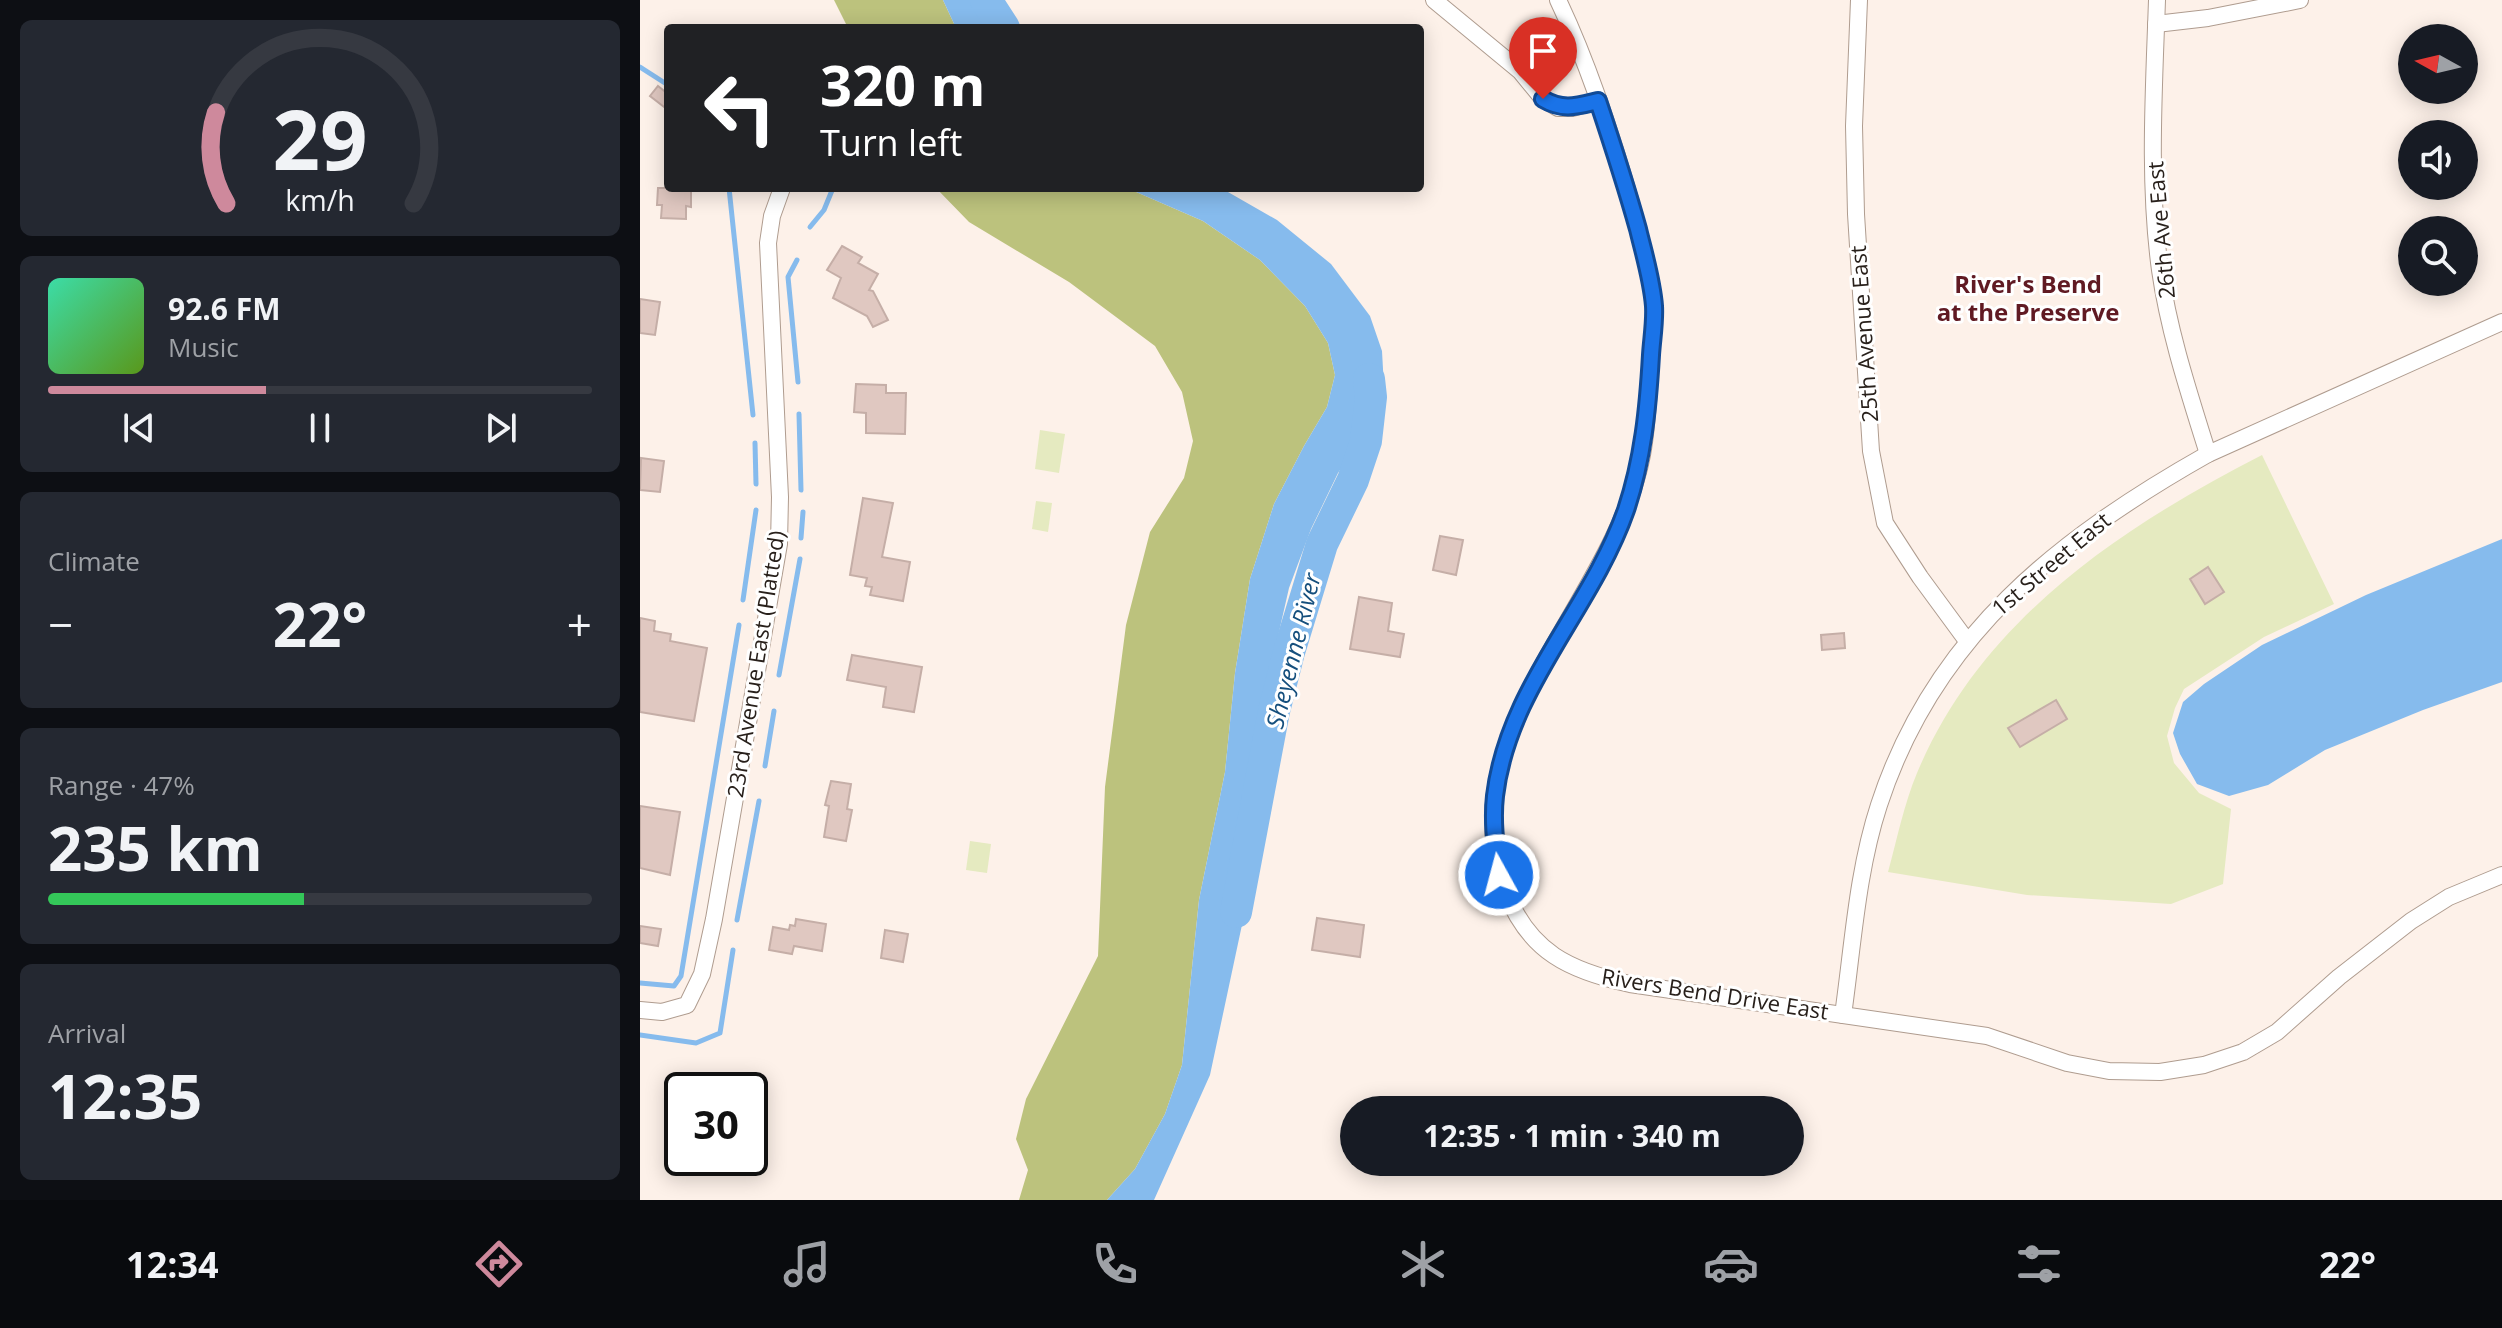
<!DOCTYPE html>
<meta charset="utf-8">
<style>
:root{--surface:#171b24;--page:#242831;--text:#f1f3f6;--muted:#9ea1a6;--line:#363941;--accent:#ce899c}
body{margin:0;font-family:"Open Sans",sans-serif;background:var(--page);color:var(--text);height:100vh;display:flex;flex-direction:column;font-size:30px;white-space:nowrap}
*{box-sizing:border-box;margin:0}
p{font-size:26px;color:var(--muted)}
.icon{flex:none;width:44px;height:44px;fill:none;stroke:currentColor;stroke-width:2;stroke-linecap:round;stroke-linejoin:round}
.map{position:relative;flex:1;overflow:hidden}
.side{display:flex;flex-direction:column;gap:20px;padding:20px;background:#0d0f14;width:640px}
.side>*{flex:none}
.banner{position:absolute;left:24px;top:24px;width:760px;height:168px;border-radius:8px;box-shadow:0 4px 20px #0003;background:#202124;color:#fff;overflow:hidden}
.needle{width:52px;rotate:278deg}
.tools{position:absolute;left:1758px;top:24px;display:grid;gap:16px}
.tools a{display:grid;place-items:center;width:80px;height:80px;border-radius:50%;background:var(--surface);box-shadow:0 4px 20px #0003;font-size:40px}
.speed{position:absolute;left:24px;top:1072px;display:flex;gap:16px;font-size:40px;font-weight:700;text-align:center}
.speed>*{display:grid;place-content:center;width:104px;height:104px;border-radius:50%;background:var(--surface);box-shadow:0 4px 20px #0003;line-height:1}
.speed .limit{border:4px solid #111;border-radius:12px;background:#fff;color:#111}
.pin{position:absolute;display:grid;place-items:center;width:68px;height:68px;color:#fff;margin:-82px -34px;border-radius:50% 50% 50% 0;rotate:-45deg;box-shadow:0 0 8px #0007}
.pin .icon{rotate:45deg}
.me{position:absolute;width:88px;margin:-44px;rotate:353deg;stroke-linejoin:round;filter:drop-shadow(0 0 6px #0008)}
.turn{display:flex;align-items:center;gap:28px;height:168px;padding:0 24px;font-size:36px}
.turn .icon{width:104px;height:104px;stroke-width:2.5}
.turn b{display:block;font-size:56px;line-height:68px}
.big{font-size:60px;font-weight:700;line-height:1.1}
.side .card{flex:1;display:flex;flex-direction:column;justify-content:center;gap:12px;min-width:0;padding:0 28px;border-radius:12px;background:var(--page)}
.side .dial{align-items:center;gap:0}
.dial svg{height:208px;overflow:visible;fill:none;stroke:var(--line);stroke-width:7;stroke-linecap:round;text-anchor:middle}
.dial text{fill:var(--text);stroke:none}
.song{display:flex;align-items:center;gap:24px}
.cover{width:96px;height:96px;border-radius:12px;background:linear-gradient(135deg,hsl(160 70% 55%),hsl(90 70% 35%))}
.played{height:8px;border-radius:4px;background:linear-gradient(90deg,var(--accent) 40%,var(--line) 40%)}
.keys{display:flex;justify-content:space-around;direction:ltr}
.heat{display:flex;justify-content:space-between;align-items:center;font-size:44px;direction:ltr}
.charge{height:12px;border-radius:6px;background:linear-gradient(90deg,#34c759 47%,var(--line) 0)}
.trip{position:absolute;left:700px;top:1096px;width:464px;height:80px;border-radius:40px;background:var(--surface);box-shadow:0 4px 20px #0003;font-weight:700;line-height:80px;text-align:center}
.tab-bar{display:flex;height:128px;justify-content:space-around;align-items:center;background:#090b0e;color:var(--muted)}
.tab-bar .icon{width:56px;height:56px}
.tab-bar .active{color:var(--accent)}
.tab-bar b{font-size:36px;color:var(--text)}
main{display:flex;flex:1;min-height:0}
.map>svg:first-child{display:block}
.green{fill:#e5eac0}
.forest{fill:#bcc27d}
.water{fill:#86bbed}
.lines{fill:none;stroke-linecap:round;stroke-linejoin:round}
.stream{stroke:#86bbed;stroke-width:5}
.river{stroke:#86bbed;stroke-width:32}
.building{fill:#e0c8c1;stroke:#c5aea7;stroke-width:2}
.street-casing{stroke:#af9c8f;stroke-width:18}
.street{stroke:#fff;stroke-width:16}
.route-casing{stroke:#114b97;stroke-width:20}
.route{stroke:#1a73e8;stroke-width:14}
.labels{text-anchor:middle;stroke-width:6;stroke-linejoin:round;paint-order:stroke}
.street-label{font-size:22px;fill:#28201b;stroke:#fff}
.neighbourhood-label{font-size:24px;font-weight:bold;fill:#601a23;stroke:#fff}
.water-label{font-size:24px;font-style:italic;fill:#154f7d;stroke:#fff}
</style>
<main>
<section class="side">
<div class="card dial"><svg viewBox="0 0 100 80">
<path d="M14 69A42 42 0 1 1 86 69"/>
<path d="M14 69A42 42 0 0 1 10 34" stroke="#ce899c"/>
<text x="50" y="56" font-size="32" font-weight="700">29</text>
<text x="50" y="72" font-size="11">km/h</text>
</svg></div>
<div class="card">
<div class="song"><i class="cover"></i><div><b>92.6 FM</b><p>Music</p></div></div>
<div class="played"></div>
<div class="keys"><svg class="icon" aria-label="previous" viewBox="0 0 24 24"><path d="M18 5L8 12l10 7zM5 5v14"/></svg><svg class="icon" aria-label="pause" viewBox="0 0 24 24"><path d="M8 5v14M16 5v14"/></svg><svg class="icon" aria-label="next" viewBox="0 0 24 24"><path d="M6 5l10 7-10 7zM19 5v14"/></svg></div>
</div>
<div class="card"><p>Climate</p>
<div class="heat"><a>−</a><b class="big">22°</b><a>+</a></div>
</div>
<div class="card"><p>Range · 47%</p><b class="big">235 km</b><div class="charge"></div></div>
<div class="card"><p>Arrival</p><b class="big">12:35</b></div>
</section>
<div class="map">
<svg width="1862" height="1200" viewBox="0 0 1862 1200">
<rect width="100%" height="100%" fill="#fdf1e9"/>
<g class="green">
<polygon points="400,430 425,434 419,473 395,469"/>
<path d="M1622,455l72,149 -70,33 -80,52 -9,19 -8,28 7,27 25,30 32,16 -8,75 -52,20 -144,-9 -139,-23c9,-33 16,-68 29,-99 64,-153 203,-245 345,-318z"/>
<polygon points="396,501 412,503 408,532 392,529"/>
<polygon points="330,841 351,844 347,873 326,870"/>
</g>
<g class="forest">
<polygon points="194,0 303,0 316,28 208,28"/>
<polygon points="296,188 487,188 563,221 620,260 665,306 688,343 695,375 687,407 664,446 634,504 610,579 595,673 585,772 559,900 542,1065 525,1114 495,1169 467,1200 379,1200 388,1170 376,1139 386,1099 458,956 465,787 486,625 510,532 544,478 553,441 542,392 515,346 429,282 329,222"/>
</g>
<g class="water">
<polygon points="303,0 349,0 363,28 316,28"/>
<polygon points="487,188 581,188 637,220 691,264 730,316 742,351 744,387 727,428 698,473 671,529 649,588 628,680 613,776 604,845 606,906 570,1075 514,1200 467,1200 495,1169 525,1114 542,1065 559,900 585,772 595,673 610,579 634,504 664,446 687,407 695,375 688,343 665,306 620,260 563,221"/>
<polygon points="1862,539 1862,682 1783,710 1685,750 1628,785 1589,796 1557,784 1540,754 1533,733 1543,702 1564,684 1622,645 1726,595"/>
</g>
<g class="lines">
<g class="stream">
<polyline points="0,67 28,85"/>
<polyline points="89,188 113,415"/>
<polyline points="170,227 184,210 193,188"/>
<polyline points="157,260 148,277 158,382"/>
<polyline points="159,414 161,490"/>
<polyline points="115,443 116,484"/>
<polyline points="161,538 163,512"/>
<polyline points="103,600 116,510"/>
<polyline points="139,675 160,559"/>
<polyline points="125,766 134,711"/>
<polyline points="97,920 119,801"/>
<polyline points="0,983 34,986 41,976 99,625"/>
<polyline points="0,1035 56,1043 80,1033 93,950"/>
</g>
<g class="river">
<polyline points="346,0 364,28"/>
<polyline points="596,912 634,711 649,652 682,544 713,480 726,441 731,397 729,379"/>
</g>
</g>
<g class="building">
<polygon points="18,86 28,94 28,110 10,96"/>
<polygon points="18,188 51,188 51,207 46,206 46,219 21,218 22,205 17,205"/>
<polygon points="202,246 222,257 218,263 238,274 229,290 233,291 248,320 233,327 227,316 193,298 201,278 187,270"/>
<polygon points="0,299 20,302 15,335 0,333"/>
<polygon points="216,384 246,385 246,393 266,393 265,434 226,433 226,413 214,412"/>
<polygon points="1,458 24,461 20,492 0,490"/>
<polygon points="223,498 253,503 242,557 270,562 263,601 230,595 232,587 225,586 227,578 210,575"/>
<polygon points="800,536 823,540 816,575 793,570"/>
<polygon points="1568,567 1584,592 1565,604 1550,579"/>
<polygon points="719,597 752,603 748,631 764,634 760,657 710,649"/>
<polygon points="0,618 15,621 14,631 31,634 30,641 67,648 54,721 0,712"/>
<polygon points="1204,633 1205,648 1182,650 1181,635"/>
<polygon points="212,655 282,667 274,712 243,707 246,687 207,680"/>
<polygon points="1416,700 1427,719 1380,747 1368,728"/>
<polygon points="191,781 211,784 207,809 212,810 206,841 184,837 189,806 185,805"/>
<polygon points="0,806 40,812 30,875 0,868"/>
<polygon points="677,918 724,925 720,957 672,950"/>
<polygon points="156,919 186,924 182,951 154,946 152,954 129,950 133,927 149,930 150,925 155,926"/>
<polygon points="0,926 21,929 18,946 0,943"/>
<polygon points="245,930 268,934 263,962 241,958"/>
</g>
<g class="lines">
<g class="street-casing">
<g id="street">
<polyline points="794,0 880,71 903,99 918,108 932,108 958,101"/>
<path d="M918,0c32,67 55,139 75,210 8,32 18,63 21,95 1,15 -2,32 -3,48 -2,34 -3,69 -9,102 -28,148 -197,277 -136,437 23,60 64,79 124,92l357,52 80,27 42,8 51,1 44,-7 39,-13 34,-20 62,-55 72,-56 38,-24 53,-22"/>
<polyline points="1219,0 1214,126 1216,214 1231,451 1245,523 1280,577 1327,641"/>
<path d="M1517,0c-3,89 -9,181 3,270 9,63 29,123 48,184"/>
<polyline points="1516,24 1568,18 1660,0"/>
<polyline points="0,1010 22,1012 47,1005 62,974 74,919 139,544 140,497 128,243 132,216 142,188"/>
<path d="M1203,1015c10,-70 14,-143 36,-210 55,-169 180,-267 329,-351l294,-132"/>
</g>
</g>
<use href="#street" class="street"/>
</g>
<g class="lines">
<g class="route-casing">
<path id="route" d="M859,875c-3,-26 -7,-53 -4,-79 13,-109 96,-186 131,-286 17,-51 22,-102 25,-155 1,-16 4,-33 3,-49 -2,-26 -10,-52 -16,-77 -12,-43 -26,-86 -40,-128 -21,5 -35,10 -55,-2"/>
</g>
<use href="#route" class="route"/>
</g>
<g class="labels">
<g class="street-label">
<text transform="translate(1521 230) rotate(-95)" y="8">26th Ave East</text>
<text transform="translate(1224 334) rotate(-94)" y="8">25th Avenue East</text>
<text transform="translate(1411 564) rotate(-40)" y="8">1st Street East</text>
<text transform="translate(116 664) rotate(-81)" y="8">23rd Avenue East (Platted)</text>
<text transform="translate(1075 994) rotate(9)" y="8">Rivers Bend Drive East</text>
</g>
<g class="neighbourhood-label">
<text x="1388" y="293">River's Bend<tspan x="1388" dy="28">at the Preserve</tspan></text>
</g>
<g class="water-label">
<text transform="translate(654 651) rotate(-76)" y="8">Sheyenne River</text>
</g>
</g>
</svg>
<div class="tools">
<a><svg class="needle" viewBox="-14 -14 28 28"><path d="M0-13l5 13h-10z" fill="#e53935"/><path d="M0 13l5-13h-10z" fill="#9ea1a6"/></svg></a>
<a><svg class="icon" aria-label="sound" viewBox="0 0 24 24"><path d="M4 9h4l5-4v14l-5-4H4zM17 9q2 3 0 6"/></svg></a>
<a><svg class="icon" aria-label="search" viewBox="0 0 24 24"><circle cx="10" cy="10" r="6"/><path d="M15 15l6 6"/></svg></a>
</div>
<div class="speed"><div class="limit">30</div></div>
<div class="pin" style="left:903px;top:99px;background:#d93025"><svg class="icon" aria-label="arrive" viewBox="0 0 24 24"><path d="M6 21V4h12l-3 4 3 4H6"/></svg></div>
<svg class="me" style="left:859px;top:875px" viewBox="-20 -20 40 40"><circle r="17" fill="#1a73e8" stroke="#fff" stroke-width="3"/><path d="M0-11L8 9 0 5-8 9z" fill="#fff"/></svg>
<div class="trip">12:35 · 1 min · 340 m</div>
<div class="banner">
<div class="turn"><svg class="icon" aria-label="left" viewBox="0 0 24 24"><path d="M17 20v-9H6M10 6l-5 5 5 5"/></svg><div><b>320 m</b>Turn left</div></div>
</div>
</div>
</main>
<nav class="tab-bar">
<b>12:34</b>
<svg class="icon active" aria-label="directions" viewBox="0 0 24 24"><path d="M12 3l9 9-9 9-9-9zM9 14v-3h6M13 9l2 2-2 2"/></svg>
<svg class="icon" aria-label="music" viewBox="0 0 24 24"><path d="M9 18V5l10-2v13"/><circle cx="6" cy="18" r="3"/><circle cx="16" cy="16" r="3"/></svg>
<svg class="icon" aria-label="phone" viewBox="0 0 24 24"><path d="M5 4h4l2 5-3 2q2 4 5 5l2-3 5 2v4C11 20 4 13 5 4z"/></svg>
<svg class="icon" aria-label="climate" viewBox="0 0 24 24"><path d="M12 3v18M4 7l16 10M4 17L20 7"/></svg>
<svg class="icon" aria-label="car" viewBox="0 0 24 24"><path d="M5 17H2v-5l4-1 3-4h7l3 4 3 1v5h-3M9 17h6M6 11h13"/><circle cx="7" cy="17" r="2"/><circle cx="17" cy="17" r="2"/></svg>
<svg class="icon" aria-label="filters" viewBox="0 0 24 24"><path d="M4 7h16M4 17h16"/><circle cx="9" cy="7" r="2"/><circle cx="15" cy="17" r="2"/></svg>
<b>22°</b>
</nav>
